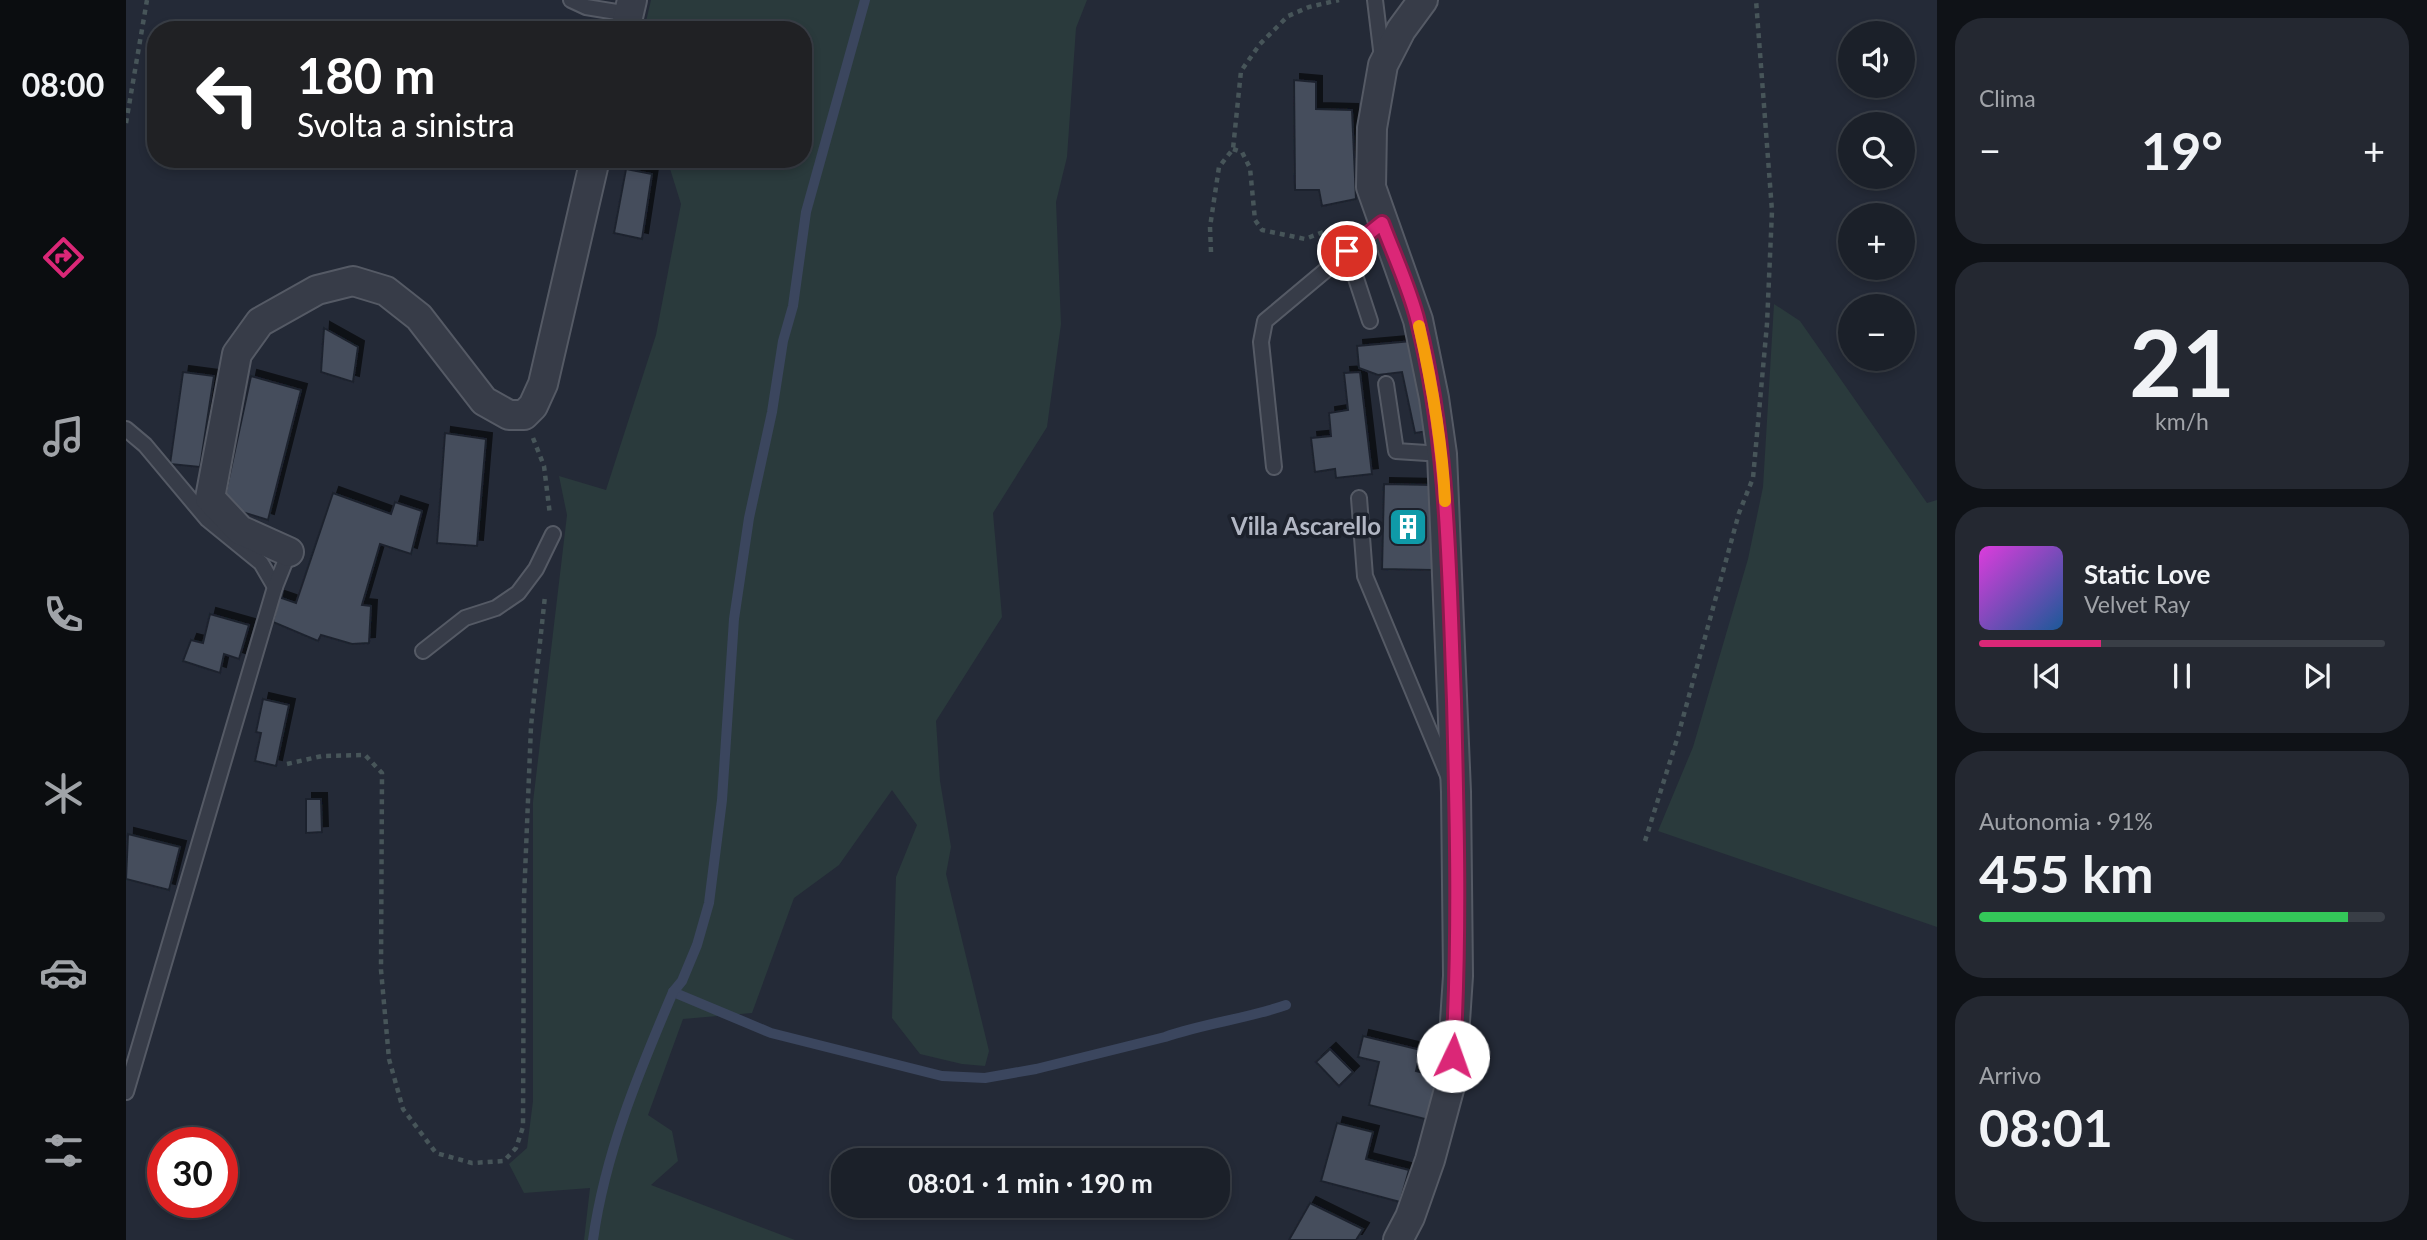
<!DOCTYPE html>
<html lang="it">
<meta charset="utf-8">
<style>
:root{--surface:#1b2029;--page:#242831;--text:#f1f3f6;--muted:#a0a3a8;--line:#393e46;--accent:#db2777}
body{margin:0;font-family:Lato,sans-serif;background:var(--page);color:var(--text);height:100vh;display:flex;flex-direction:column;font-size:26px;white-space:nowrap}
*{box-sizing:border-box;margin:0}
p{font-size:23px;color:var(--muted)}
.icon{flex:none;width:38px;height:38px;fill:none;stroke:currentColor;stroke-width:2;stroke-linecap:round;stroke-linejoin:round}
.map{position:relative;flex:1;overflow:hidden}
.sheet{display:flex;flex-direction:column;gap:18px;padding:18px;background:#0f1217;width:490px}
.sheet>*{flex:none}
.guide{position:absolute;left:21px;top:21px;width:665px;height:147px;border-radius:28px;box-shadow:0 4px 10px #0003,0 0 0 2px var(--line);background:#202124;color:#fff;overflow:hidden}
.tools{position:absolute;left:1712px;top:21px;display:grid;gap:14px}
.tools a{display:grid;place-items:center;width:77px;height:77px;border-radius:50%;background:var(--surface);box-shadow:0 4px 10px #0003,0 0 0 2px var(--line);font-size:35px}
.speed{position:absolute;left:21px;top:1127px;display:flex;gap:14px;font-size:35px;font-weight:700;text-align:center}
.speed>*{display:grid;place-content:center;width:91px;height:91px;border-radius:50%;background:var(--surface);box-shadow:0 4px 10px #0003,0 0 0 2px var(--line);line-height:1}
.speed .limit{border:10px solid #d22;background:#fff;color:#111}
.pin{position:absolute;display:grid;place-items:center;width:60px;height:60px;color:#fff;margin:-30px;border:4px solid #fff;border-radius:50%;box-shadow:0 2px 7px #0007}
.me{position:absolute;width:77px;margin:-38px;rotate:3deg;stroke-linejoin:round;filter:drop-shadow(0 0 5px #0008)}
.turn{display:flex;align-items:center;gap:24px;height:147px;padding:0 35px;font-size:32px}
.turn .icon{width:91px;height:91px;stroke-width:2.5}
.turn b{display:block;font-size:49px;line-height:60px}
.big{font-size:52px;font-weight:700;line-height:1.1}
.sheet .card{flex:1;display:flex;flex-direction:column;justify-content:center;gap:10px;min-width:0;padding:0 24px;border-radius:28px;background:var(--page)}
.sheet .dial{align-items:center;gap:0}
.dial b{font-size:91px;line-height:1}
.song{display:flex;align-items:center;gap:21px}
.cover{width:84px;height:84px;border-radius:10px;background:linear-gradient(135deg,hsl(300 70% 55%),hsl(210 70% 35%))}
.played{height:7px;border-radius:4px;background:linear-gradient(90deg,var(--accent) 30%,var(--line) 30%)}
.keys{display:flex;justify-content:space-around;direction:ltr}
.heat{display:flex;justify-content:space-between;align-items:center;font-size:38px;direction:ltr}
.charge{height:10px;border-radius:5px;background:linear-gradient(90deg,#34c759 91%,var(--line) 0)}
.trip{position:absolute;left:705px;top:1148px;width:399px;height:70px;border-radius:28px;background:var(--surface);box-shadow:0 4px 10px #0003,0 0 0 2px var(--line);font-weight:700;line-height:70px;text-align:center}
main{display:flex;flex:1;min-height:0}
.tab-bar{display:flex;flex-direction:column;width:126px;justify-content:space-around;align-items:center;background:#0b0d10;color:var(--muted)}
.tab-bar .icon{width:49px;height:49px}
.tab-bar .on{color:var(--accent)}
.tab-bar b{font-size:32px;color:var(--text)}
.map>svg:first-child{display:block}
.green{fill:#2a3a3c}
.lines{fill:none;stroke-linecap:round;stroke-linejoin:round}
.stream{stroke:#3b465e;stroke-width:10}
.building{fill:#454d5b;stroke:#1e232e;stroke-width:2;filter:url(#shadow)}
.service-casing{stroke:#555a65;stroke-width:18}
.minor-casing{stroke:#555a65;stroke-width:32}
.path{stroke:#475559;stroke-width:4.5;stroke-dasharray:5 5;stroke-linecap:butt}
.service{stroke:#373c48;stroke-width:14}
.minor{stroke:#373c48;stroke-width:28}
.route-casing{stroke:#8e194d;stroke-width:18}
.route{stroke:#db2777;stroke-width:12}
.slow{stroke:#f59e0b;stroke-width:12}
.labels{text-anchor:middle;stroke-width:7;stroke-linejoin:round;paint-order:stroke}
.poi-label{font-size:24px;font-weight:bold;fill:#b2b7c4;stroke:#1c212c;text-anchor:end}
</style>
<main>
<nav class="tab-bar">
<b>08:00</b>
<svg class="icon on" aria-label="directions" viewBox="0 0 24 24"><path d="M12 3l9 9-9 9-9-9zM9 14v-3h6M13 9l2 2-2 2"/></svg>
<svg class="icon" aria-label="music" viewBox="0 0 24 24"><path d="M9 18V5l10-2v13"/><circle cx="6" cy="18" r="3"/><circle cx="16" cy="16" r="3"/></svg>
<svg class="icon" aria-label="phone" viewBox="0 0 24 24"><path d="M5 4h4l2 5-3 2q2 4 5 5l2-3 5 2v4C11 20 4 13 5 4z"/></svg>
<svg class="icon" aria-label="climate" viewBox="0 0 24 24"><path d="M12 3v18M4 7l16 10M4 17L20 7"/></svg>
<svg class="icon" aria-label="car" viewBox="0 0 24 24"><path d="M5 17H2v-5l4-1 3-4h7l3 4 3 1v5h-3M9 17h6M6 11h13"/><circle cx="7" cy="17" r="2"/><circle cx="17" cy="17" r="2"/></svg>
<svg class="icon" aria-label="filters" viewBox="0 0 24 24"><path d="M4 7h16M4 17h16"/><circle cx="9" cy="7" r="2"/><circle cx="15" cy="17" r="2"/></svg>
</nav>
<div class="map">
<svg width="1811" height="1240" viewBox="0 0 1811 1240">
<defs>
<filter id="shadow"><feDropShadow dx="6" dy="-6" stdDeviation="0" flood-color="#0009"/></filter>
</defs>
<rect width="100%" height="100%" fill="#242a37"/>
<g class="green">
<polygon points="525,0 961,0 950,28 941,157 930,202 935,324 921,427 867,513 876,617 810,721 814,781 825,847 820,874 863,1051 859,1066 836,1064 794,1054 766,1018 770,877 791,825 766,790 713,865 668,898 626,1013 557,1019 522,1115 546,1131 552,1161 525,1185 669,1240 458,1240 464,1188 398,1193 383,1164 401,1148 407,1101 407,802 441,515 433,476 480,490 530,335 555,204 541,159 677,159 677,30 518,30"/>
<polygon points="1648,304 1674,321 1801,503 1811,500 1811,927 1532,831 1567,747 1622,559 1637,487"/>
</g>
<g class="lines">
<g class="stream">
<path d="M547,992l98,41 171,43 43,2 51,-9 129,-32c40,-14 81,-18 121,-32"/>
<path d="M467,1240c12,-87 46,-168 80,-248l9,-11 15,-36 12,-42 13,-103 12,-181 15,-101 23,-106 11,-71 10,-35 13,-94 59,-212"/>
</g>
</g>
<g class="building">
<polygon points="1168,80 1190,82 1190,109 1226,110 1230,199 1196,206 1193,190 1169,190"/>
<polygon points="500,169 526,174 516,239 488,233"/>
<polygon points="198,328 232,347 227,382 195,372"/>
<polygon points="1286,341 1302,431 1289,433 1276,372 1252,375 1233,368 1231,346"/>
<polygon points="57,372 88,376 74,467 44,464"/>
<polygon points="1234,372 1246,474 1210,478 1209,469 1189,472 1185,438 1205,436 1203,413 1222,410 1218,373"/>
<polygon points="125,376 175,390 142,520 97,506"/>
<polygon points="319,433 360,439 351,546 311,543"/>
<polygon points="1258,484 1307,485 1306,570 1256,569"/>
<polygon points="207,493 265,514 269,502 296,511 285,554 254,544 236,605 245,606 243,643 226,644 195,635 192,641 147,622 153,597 170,603"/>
<polygon points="84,614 123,625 113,659 98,654 94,673 57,661 65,640 77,643"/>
<polygon points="137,699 163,705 150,766 129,761 135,733 130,732"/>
<polygon points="180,799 195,799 196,832 180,833"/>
<polygon points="2,834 54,847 43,890 0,879"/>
<polygon points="1237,1036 1295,1050 1290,1071 1314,1077 1303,1120 1243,1105 1253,1062 1232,1057"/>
<polygon points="1204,1049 1227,1072 1213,1086 1190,1062"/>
<polygon points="1211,1123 1247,1132 1240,1159 1283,1170 1274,1202 1195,1181"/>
<polygon points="1184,1203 1237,1229 1230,1240 1163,1240"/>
</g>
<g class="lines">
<g class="service-casing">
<g id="service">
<polyline points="445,0 460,7 503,14"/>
<polyline points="1249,0 1256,58"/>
<polyline points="1221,251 1244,321"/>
<polyline points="1260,384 1270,451 1316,454"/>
<polyline points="0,429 19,445 81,519 135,563 149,587"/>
<polyline points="1148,467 1135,342 1139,321 1256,223"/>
<polyline points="1233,498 1239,576 1323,778"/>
<polyline points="297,651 339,618 370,608 392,593 410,569 427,534"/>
<polyline points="0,1092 149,587 163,552"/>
</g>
</g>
<g class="minor-casing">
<g id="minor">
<polyline points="499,30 506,0"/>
<polyline points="163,552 114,530 84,498 111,354 134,322 191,290 227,281 260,291 293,317 358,401 383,415 398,415 407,406 417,384 469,159"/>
<polyline points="1272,1240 1284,1217 1304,1160 1325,1082 1332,976 1330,792 1316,454 1308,398 1292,320 1245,187 1246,128 1257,65 1275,30 1297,0"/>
</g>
</g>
<g class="path">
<polyline points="0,123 21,0"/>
<polyline points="1107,149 1116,152 1124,168 1129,220 1136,230 1179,239 1218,224"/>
<polyline points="1085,252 1084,227 1093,167 1107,149 1115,71 1134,44 1162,16 1183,7 1213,0"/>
<polyline points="407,438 418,466 424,515"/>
<polyline points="161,764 196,756 239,755 256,773 255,970 263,1059 277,1109 310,1153 346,1163 378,1161 390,1148 397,1127 398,899 405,726 419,596"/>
<polyline points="1519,841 1552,736 1613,513 1627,478 1641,324 1646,211 1630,0"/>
</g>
<use href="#service" class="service"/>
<use href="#minor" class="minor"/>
</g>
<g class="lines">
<g class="route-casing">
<path id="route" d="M1221,251l35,-28c12,32 28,66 36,99 31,124 31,253 36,379 3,118 6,237 -1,355"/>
</g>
<use href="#route" class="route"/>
<path class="slow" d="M1293,326c13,58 23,115 26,175"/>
</g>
<defs>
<g id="building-square" transform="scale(2.0125)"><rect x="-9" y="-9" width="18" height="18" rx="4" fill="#0f9aa8" stroke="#1c212c"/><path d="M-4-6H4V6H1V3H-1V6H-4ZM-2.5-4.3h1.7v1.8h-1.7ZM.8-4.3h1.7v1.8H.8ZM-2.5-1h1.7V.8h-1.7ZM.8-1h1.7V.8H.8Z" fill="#fff"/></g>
</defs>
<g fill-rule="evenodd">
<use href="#building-square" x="1282" y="527"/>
</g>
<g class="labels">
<g class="poi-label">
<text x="1255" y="535">Villa Ascarello</text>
</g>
</g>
</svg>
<div class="tools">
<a><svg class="icon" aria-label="sound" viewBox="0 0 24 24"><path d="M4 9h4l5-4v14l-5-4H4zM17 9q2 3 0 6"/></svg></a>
<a><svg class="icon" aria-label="search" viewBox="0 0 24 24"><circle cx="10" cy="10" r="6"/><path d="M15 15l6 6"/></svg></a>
<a>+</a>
<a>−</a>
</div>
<div class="speed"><div class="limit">30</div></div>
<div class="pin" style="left:1221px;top:251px;background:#d93025"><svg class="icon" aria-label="arrive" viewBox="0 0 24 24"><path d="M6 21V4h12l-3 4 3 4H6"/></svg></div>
<svg class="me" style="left:1327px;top:1056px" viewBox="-20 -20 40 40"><circle r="19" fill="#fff"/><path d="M0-13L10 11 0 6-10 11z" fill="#db2777"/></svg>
<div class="trip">08:01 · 1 min · 190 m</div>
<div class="guide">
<div class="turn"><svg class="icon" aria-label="left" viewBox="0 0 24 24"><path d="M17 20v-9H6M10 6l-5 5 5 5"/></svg><div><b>180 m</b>Svolta a sinistra</div></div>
</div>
</div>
<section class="sheet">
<div class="card"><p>Clima</p>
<div class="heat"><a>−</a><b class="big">19°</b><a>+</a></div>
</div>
<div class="card dial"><b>21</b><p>km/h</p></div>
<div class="card">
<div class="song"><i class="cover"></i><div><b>Static Love</b><p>Velvet Ray</p></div></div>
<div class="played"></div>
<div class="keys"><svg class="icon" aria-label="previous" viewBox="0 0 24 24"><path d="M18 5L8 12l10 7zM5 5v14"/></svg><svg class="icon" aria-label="pause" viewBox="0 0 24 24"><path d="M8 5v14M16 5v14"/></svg><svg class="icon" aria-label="next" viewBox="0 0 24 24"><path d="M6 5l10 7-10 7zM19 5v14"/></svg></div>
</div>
<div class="card"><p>Autonomia · 91%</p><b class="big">455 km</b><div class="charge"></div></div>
<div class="card"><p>Arrivo</p><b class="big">08:01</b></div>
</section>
</main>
